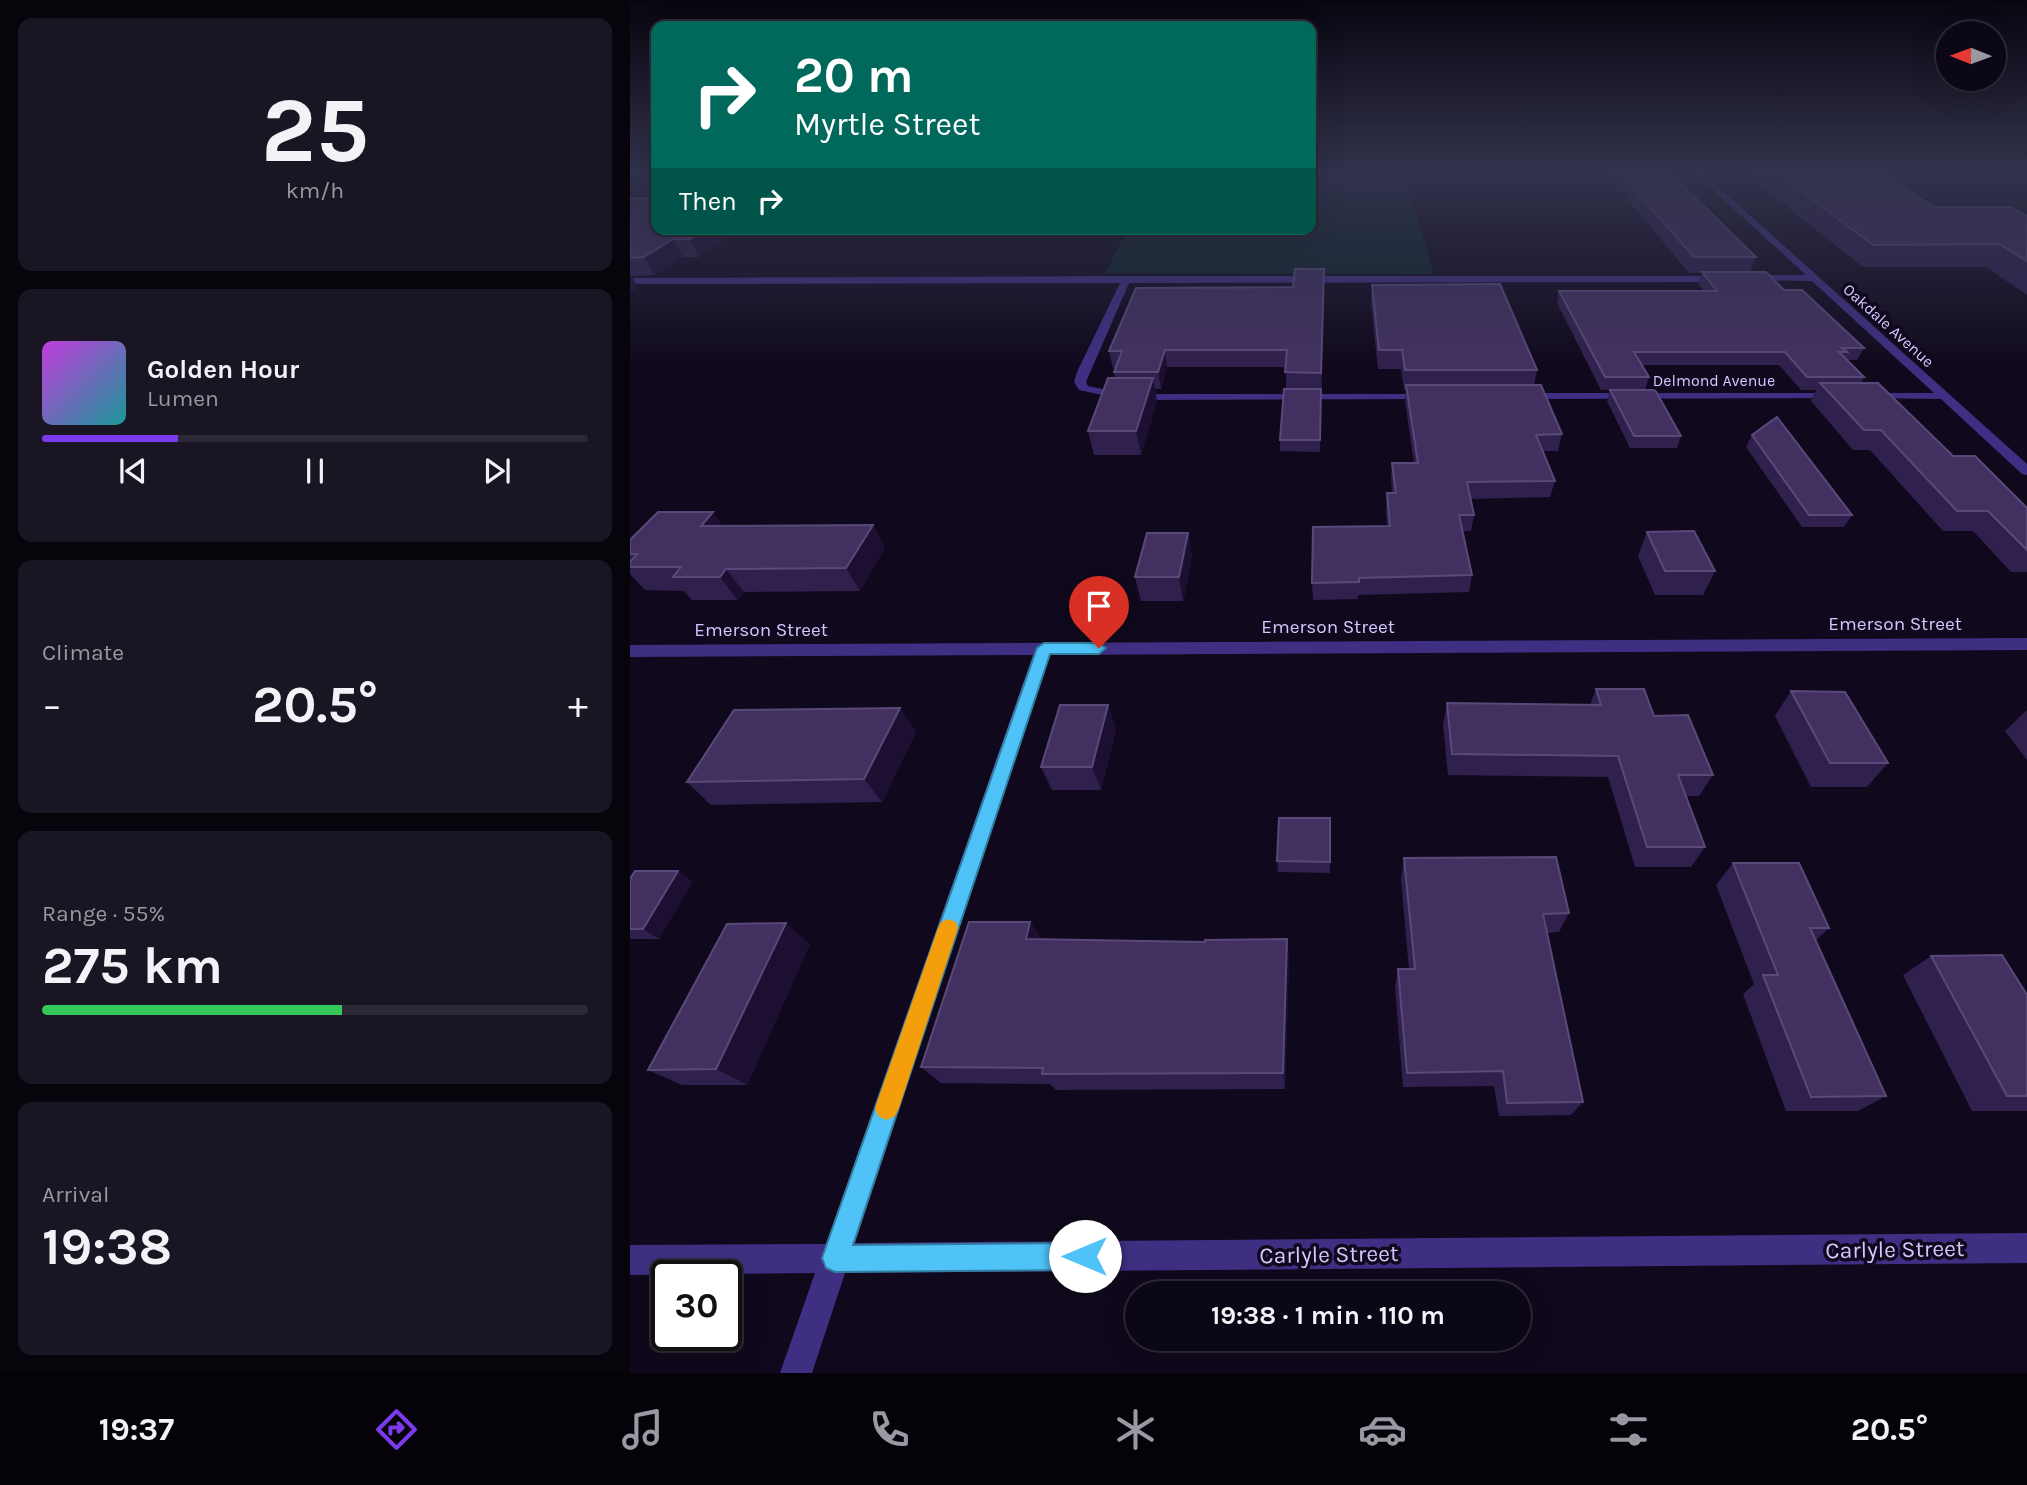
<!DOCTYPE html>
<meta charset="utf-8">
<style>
:root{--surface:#0c0716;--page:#1a1523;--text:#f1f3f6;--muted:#9a99a1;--line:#2c2835;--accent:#7c3aed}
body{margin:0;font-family:Karla,sans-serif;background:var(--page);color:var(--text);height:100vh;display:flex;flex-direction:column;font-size:26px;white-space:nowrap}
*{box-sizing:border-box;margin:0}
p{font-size:23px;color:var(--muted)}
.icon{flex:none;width:38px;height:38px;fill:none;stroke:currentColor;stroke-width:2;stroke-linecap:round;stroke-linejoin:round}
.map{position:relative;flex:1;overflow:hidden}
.panel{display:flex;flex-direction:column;gap:18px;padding:18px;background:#07040c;width:630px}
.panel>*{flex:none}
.top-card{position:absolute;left:21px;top:21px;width:665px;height:214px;border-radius:14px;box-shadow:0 7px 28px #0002,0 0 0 2px var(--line);background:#00695c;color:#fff;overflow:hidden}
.needle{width:46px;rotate:271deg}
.tools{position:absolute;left:1306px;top:21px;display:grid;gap:14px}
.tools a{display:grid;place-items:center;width:70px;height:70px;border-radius:50%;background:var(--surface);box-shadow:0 7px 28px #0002,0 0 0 2px var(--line);font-size:35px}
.speed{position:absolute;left:21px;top:1260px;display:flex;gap:14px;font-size:35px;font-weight:700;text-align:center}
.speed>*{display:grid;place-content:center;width:91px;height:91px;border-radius:50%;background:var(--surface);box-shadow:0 7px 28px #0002,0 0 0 2px var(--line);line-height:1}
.speed .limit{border:4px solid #111;border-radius:10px;background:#fff;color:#111}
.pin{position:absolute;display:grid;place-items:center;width:60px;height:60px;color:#fff;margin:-72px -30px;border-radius:50% 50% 50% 0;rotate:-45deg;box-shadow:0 0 7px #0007}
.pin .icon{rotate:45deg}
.me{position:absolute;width:77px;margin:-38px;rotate:270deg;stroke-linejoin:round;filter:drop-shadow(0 0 5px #0008)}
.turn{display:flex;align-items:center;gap:24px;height:147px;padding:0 28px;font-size:32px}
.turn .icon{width:91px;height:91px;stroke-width:2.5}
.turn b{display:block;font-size:49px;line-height:60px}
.then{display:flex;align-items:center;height:66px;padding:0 28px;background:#0003;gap:14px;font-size:26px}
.big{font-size:52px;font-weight:700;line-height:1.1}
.panel .card{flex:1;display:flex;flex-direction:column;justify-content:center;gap:10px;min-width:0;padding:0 24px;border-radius:14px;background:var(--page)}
.panel .dial{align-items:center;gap:0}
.dial b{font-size:91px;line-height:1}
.song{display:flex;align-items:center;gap:21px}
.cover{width:84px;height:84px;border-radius:10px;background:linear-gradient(135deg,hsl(290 70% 55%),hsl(180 70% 35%))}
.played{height:7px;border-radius:4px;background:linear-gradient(90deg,var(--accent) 25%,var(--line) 25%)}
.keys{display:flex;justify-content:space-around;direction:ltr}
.heat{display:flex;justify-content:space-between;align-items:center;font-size:38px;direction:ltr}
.charge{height:10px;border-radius:5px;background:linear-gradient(90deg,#34c759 55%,var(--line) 0)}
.trip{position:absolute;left:495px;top:1281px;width:406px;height:70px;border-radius:35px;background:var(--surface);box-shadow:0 7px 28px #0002,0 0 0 2px var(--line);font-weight:700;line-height:70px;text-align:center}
.dock{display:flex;height:112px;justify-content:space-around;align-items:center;background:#050309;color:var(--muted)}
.dock .icon{width:49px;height:49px}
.dock .selected{color:var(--accent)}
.dock b{font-size:32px;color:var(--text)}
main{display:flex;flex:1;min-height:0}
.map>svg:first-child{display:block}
.green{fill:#0c2428}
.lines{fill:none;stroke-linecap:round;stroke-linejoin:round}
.minor{fill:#3f2f82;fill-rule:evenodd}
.wall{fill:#30204d}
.shaded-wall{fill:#1c0f32}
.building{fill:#423160;stroke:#594979;stroke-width:2}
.route{fill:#4fc3f7;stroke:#337fa1;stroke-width:2}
.slow{fill:#f59e0b}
.labels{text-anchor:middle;stroke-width:7;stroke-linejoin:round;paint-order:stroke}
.far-street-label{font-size:16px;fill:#d6c6ff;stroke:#10091d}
.street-label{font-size:19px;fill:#d6c6ff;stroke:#10091d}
.near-street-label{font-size:23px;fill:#d6c6ff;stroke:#10091d}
</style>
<main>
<section class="panel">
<div class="card dial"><b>25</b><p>km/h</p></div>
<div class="card">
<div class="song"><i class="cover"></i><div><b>Golden Hour</b><p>Lumen</p></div></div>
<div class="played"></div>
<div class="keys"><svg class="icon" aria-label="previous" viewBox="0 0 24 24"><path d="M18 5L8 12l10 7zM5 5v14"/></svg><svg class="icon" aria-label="pause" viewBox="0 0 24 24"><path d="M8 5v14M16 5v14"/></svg><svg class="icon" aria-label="next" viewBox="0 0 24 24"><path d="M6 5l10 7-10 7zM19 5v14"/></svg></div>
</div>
<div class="card"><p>Climate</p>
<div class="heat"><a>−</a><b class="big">20.5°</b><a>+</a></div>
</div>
<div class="card"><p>Range · 55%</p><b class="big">275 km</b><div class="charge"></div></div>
<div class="card"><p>Arrival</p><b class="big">19:38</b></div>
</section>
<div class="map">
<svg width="1397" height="1373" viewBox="0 0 1397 1373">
<rect width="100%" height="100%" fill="#10091d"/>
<polygon class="green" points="681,178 776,178 804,274 475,273 498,229 681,229"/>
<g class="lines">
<g class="minor">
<polygon points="1066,174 1074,174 1397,464 1397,475 1392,474 1311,399 1236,398 1234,396 1240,393 1304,393 1182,281 1117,280 1115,278 1120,275 1176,275"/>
<polygon points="496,276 1092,276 1097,279 1092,282 499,283 456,382 458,386 495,394 803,394 805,396 799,399 495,400 449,390 444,382 447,372 490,283 0,284 0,278"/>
<polygon points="1205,393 1209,394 1209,398 894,399 888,396 894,393"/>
<polygon points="1397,638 1397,650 420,655 225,1243 1397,1233 1397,1263 215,1273 182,1373 150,1373 185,1273 0,1275 0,1245 196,1244 403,655 0,657 0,645"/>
</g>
</g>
<g class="wall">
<polygon points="977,174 1041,174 1126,257 1120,272 1154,290 1234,348 1227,360 1217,360 1234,377 1231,383 1323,456 1397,508 1397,572 1381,572 1343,531 1313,531 1240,450 1223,450 1181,401 1186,390 1171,390 1149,365 1012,365 1019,377 1015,390 1051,436 1047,448 1000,448 977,401 980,390 971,390 927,303 929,291 1074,291 1068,284 1072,273 1059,273"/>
<polygon points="1116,174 1252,174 1304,207 1397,216 1397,295 1356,267 1233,267"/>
<polygon points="0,198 110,229 69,257 53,257 25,275 1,276 8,287 0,292"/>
<polygon points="694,284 690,452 650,451 650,440 656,389 656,367 537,367 531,389 525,389 527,401 511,455 464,455 458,431 485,378 484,372 485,368 483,368 479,351 663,287"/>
<polygon points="742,285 907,370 904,385 932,434 928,451 913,451 925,481 920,497 840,499 844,515 841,531 832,531 842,575 839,592 728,595 728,599 683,600 682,583 757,526 756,510 757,493 762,493 761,479 762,463 784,463 775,401 776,390 774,390 771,369 748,369 741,303"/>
<polygon points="1122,435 1222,515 1214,527 1172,527 1116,447"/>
<polygon points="243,525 255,548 230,591 114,592 107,600 62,600 54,591 15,590 0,574 0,540 92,526"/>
<polygon points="1017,532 1085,571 1073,595 1025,595 1008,556"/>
<polygon points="558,533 562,557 553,601 511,601 505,577"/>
<polygon points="966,689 1024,716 1083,775 1069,796 1056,796 1075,847 1061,867 1005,867 978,777 818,775 813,725 817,703 960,705"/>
<polygon points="1161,691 1258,763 1237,787 1181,787 1145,716"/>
<polygon points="478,705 486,729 471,790 422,790 411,767"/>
<polygon points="1397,710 1397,760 1375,731"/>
<polygon points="286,732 252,802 81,805 57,782"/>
<polygon points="700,818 700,873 648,872 647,861"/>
<polygon points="774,858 939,913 929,932 917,933 953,1102 941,1115 869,1116 864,1086 773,1087 765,987 768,969 779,969 771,879"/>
<polygon points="1103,863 1199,928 1186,940 1256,1096 1228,1111 1156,1111 1113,994 1124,984 1086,885"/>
<polygon points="48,871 62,882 29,939 0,939 0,879"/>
<polygon points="400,922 412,940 575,942 657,939 659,959 655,1089 426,1090 420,1084 311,1083 291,1067"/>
<polygon points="180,944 117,1085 52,1085 18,1070"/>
<polygon points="1301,956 1397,995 1397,1111 1342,1111 1273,975"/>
</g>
<g class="shaded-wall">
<polygon points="76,229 110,229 69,257 60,239"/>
<polygon points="43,239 53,257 25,275 14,257"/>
<polygon points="0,274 8,287 0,292"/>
<polygon points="535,350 537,367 531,389 528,372"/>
<polygon points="523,378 527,401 511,455 506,431"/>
<polygon points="83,512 99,535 71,526"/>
<polygon points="243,525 255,548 230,591 216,568"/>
<polygon points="558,533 562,557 553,601 549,577"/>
<polygon points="96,569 114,592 107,600 90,577"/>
<polygon points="478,705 486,729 471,790 462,767"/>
<polygon points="270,708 286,732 252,802 234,779"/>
<polygon points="48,871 62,882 29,939 13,929"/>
<polygon points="400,922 414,943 396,939"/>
<polygon points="156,923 180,944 117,1085 86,1069"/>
<polygon points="657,939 659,959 655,1089 653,1073"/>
</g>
<g class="building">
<polygon points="991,174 1041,174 1126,257 1064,257"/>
<polygon points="1149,174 1252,174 1304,207 1381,207 1397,216 1397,261 1369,244 1243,245"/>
<polygon points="0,198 26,198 26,229 76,229 60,239 43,239 14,257 0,258"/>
<polygon points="665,269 694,269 691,373 655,372 657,350 535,350 528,372 484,372 492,351 479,351 506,288 663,287"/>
<polygon points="1072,272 1136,272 1154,290 1172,290 1234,348 1212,348 1217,352 1209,352 1234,377 1177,377 1155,352 1004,352 1019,377 975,377 929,291 1087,291"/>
<polygon points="870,284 907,370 775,370 772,350 749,350 742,285"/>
<polygon points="478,378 523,378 506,431 458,431"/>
<polygon points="1190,383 1248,383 1323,456 1345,456 1397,508 1397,550 1358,511 1327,511 1251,430 1234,430"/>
<polygon points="776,385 911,385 932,434 906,435 925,481 837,482 844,515 829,515 842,575 729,578 729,582 682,583 683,527 760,526 757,493 766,493 762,463 788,463"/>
<polygon points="654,389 691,389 690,440 650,440"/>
<polygon points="980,390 1025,390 1051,436 1004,436"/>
<polygon points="1147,417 1222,515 1179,515 1122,435"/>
<polygon points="28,512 83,512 71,526 243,525 216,568 96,569 90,577 43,577 51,567 0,567 0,562 7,554 0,554 0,540"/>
<polygon points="1064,531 1085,571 1035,571 1017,532"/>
<polygon points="517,533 558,533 549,577 505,577"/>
<polygon points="966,689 1014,689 1024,716 1058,715 1083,775 1048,775 1075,847 1017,847 988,756 822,754 817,703 971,705"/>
<polygon points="1161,691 1215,692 1258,763 1200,763"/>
<polygon points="430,705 478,705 462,767 411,767"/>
<polygon points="270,708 234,779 57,782 104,710"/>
<polygon points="649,818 700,818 700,862 647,861"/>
<polygon points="926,857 939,913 913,914 953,1102 877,1103 873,1071 777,1073 768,969 785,969 774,858"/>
<polygon points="1103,863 1169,863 1199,928 1180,928 1256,1096 1181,1097 1133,975 1148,975"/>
<polygon points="5,871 48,871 13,929 0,929 0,879"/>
<polygon points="339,922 400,922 396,939 575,942 575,940 657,939 653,1073 412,1074 413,1068 291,1067"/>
<polygon points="156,923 86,1069 18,1070 97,924"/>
<polygon points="1372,955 1397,995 1397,1096 1377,1096 1301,956"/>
</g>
<linearGradient id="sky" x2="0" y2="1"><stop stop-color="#090510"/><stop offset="0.47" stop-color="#31324c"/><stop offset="1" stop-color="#31324c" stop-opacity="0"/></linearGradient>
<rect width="1397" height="367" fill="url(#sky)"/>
<polygon class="route" points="414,643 469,643 476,648 469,654 420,654 223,1245 455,1243 464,1247 468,1256 464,1266 455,1270 205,1272 196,1268 192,1258 407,648"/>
<polygon class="slow" points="318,919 326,922 328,928 269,1108 265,1116 257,1120 248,1116 245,1108 308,928 311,922"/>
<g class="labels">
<g class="far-street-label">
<text transform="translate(1259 325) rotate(42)" y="6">Oakdale Avenue</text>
<text x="1084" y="386">Delmond Avenue</text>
</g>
<g class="street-label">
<text x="1265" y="630">Emerson Street</text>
<text x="698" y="633">Emerson Street</text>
<text x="131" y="636">Emerson Street</text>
</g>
<g class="near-street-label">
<text transform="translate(1265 1249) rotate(-1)" y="8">Carlyle Street</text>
<text transform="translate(699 1254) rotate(-1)" y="8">Carlyle Street</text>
</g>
</g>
</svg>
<div class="tools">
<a><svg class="needle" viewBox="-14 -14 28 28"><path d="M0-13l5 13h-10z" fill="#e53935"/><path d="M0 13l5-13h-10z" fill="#9a99a1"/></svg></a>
</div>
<div class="speed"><div class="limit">30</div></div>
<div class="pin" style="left:469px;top:648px;background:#d93025"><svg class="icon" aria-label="arrive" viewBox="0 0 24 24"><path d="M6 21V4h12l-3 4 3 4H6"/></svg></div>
<svg class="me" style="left:455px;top:1256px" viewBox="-20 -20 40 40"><circle r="19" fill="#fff"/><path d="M0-13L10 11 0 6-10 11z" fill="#4fc3f7"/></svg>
<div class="trip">19:38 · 1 min · 110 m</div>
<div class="top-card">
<div class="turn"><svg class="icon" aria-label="right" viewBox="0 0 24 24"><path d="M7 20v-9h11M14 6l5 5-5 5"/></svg><div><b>20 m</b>Myrtle Street</div></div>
<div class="then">Then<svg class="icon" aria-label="right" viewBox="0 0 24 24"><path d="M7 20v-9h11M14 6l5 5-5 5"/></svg></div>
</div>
</div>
</main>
<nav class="dock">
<b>19:37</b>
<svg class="icon selected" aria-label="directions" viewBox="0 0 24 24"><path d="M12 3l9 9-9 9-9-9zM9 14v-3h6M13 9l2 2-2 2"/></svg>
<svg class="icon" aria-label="music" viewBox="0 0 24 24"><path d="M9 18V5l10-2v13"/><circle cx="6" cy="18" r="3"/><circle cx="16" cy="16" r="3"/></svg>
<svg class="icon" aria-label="phone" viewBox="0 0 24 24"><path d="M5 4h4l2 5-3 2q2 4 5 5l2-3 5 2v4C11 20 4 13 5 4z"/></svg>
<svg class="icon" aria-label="climate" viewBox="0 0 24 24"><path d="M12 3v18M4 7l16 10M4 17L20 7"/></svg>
<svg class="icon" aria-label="car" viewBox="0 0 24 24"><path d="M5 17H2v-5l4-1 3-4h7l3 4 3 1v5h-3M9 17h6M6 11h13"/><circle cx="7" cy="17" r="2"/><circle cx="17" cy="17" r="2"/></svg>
<svg class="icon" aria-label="filters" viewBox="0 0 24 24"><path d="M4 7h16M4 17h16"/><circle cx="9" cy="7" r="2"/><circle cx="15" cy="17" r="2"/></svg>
<b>20.5°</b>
</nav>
